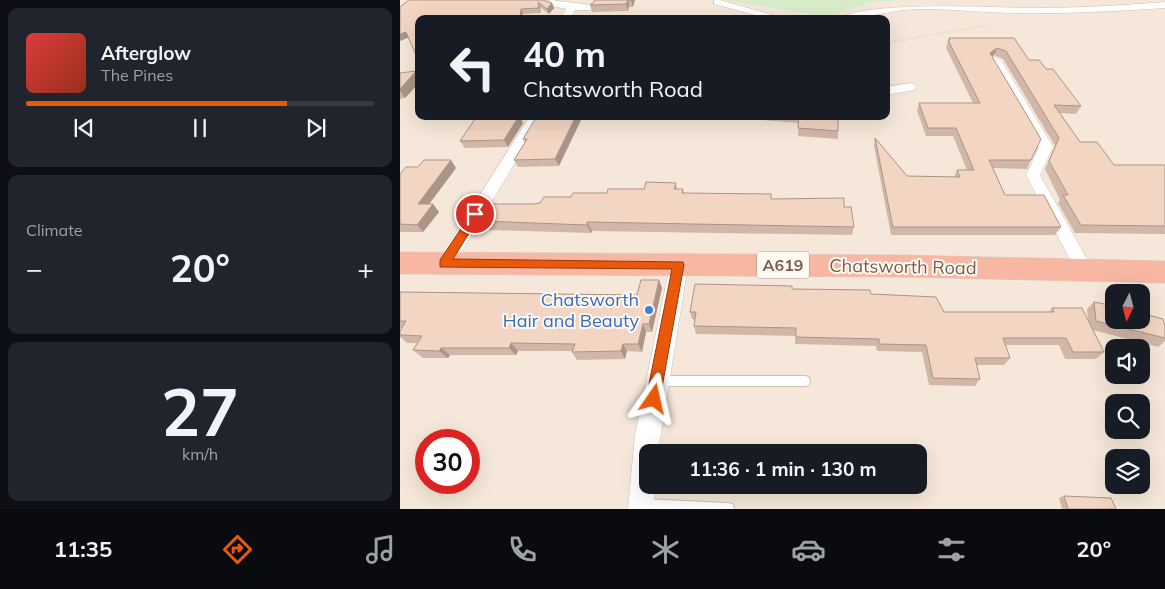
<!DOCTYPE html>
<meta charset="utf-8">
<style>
:root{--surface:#171b24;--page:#20242c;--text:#f1f3f6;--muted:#9ea1a6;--line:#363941;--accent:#ea580c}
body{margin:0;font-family:Mulish,sans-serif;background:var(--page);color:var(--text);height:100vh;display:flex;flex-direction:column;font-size:19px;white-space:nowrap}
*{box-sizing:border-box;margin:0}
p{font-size:16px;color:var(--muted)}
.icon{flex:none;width:28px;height:28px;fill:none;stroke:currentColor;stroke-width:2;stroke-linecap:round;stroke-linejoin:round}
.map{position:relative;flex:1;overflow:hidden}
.panel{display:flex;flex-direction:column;gap:8px;padding:8px;background:#0d0f14;width:400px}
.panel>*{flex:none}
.top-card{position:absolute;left:15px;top:15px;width:475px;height:105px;border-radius:10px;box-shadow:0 5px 20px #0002;background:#171b24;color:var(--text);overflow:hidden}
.needle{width:32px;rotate:186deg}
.tools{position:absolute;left:705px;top:284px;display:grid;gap:10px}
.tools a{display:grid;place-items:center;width:45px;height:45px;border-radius:10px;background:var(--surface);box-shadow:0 5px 20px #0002;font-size:25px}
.speed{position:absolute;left:15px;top:429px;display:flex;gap:10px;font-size:25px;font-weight:700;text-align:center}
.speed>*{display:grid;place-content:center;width:65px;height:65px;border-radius:50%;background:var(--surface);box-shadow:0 5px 20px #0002;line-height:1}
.speed .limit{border:8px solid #d22;background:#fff;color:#111}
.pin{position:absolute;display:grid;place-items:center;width:42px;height:42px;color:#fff;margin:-21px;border:2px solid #fff;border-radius:50%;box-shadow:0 1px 5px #0007}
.me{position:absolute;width:55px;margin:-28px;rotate:11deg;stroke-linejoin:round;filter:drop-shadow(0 0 4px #0008)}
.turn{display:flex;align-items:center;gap:18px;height:105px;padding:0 25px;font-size:22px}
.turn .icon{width:65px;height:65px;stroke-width:2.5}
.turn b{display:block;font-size:35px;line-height:42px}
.big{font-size:38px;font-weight:700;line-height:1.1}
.panel .tile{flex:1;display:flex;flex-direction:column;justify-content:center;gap:8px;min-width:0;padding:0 18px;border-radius:10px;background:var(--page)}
.panel .dial{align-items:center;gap:0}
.dial b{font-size:65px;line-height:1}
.song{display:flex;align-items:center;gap:15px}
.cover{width:60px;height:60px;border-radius:8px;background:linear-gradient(135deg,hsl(0 70% 55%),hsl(10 70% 35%))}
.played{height:5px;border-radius:2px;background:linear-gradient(90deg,var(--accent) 75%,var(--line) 75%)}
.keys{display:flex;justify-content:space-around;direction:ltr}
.heat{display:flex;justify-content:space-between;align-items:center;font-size:28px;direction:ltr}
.trip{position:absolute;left:239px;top:444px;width:288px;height:50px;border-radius:10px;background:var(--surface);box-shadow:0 5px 20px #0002;font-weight:700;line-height:50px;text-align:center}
.menu{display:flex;height:80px;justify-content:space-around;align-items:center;background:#090b0e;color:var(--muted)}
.menu .icon{width:35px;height:35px}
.menu .on{color:var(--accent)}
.menu b{font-size:22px;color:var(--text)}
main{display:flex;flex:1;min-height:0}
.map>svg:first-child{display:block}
.residential{fill:#f5e8da;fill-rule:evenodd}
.green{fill:#d8ecc9}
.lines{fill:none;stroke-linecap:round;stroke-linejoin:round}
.lane-casing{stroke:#d1beb0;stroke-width:2}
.street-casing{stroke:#d1beb0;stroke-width:1}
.highway-casing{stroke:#dad1cd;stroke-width:1}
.path{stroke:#d9b8a5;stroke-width:2;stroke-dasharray:0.5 2.5;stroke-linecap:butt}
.lane{fill:#fff;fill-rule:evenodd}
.street{fill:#fff;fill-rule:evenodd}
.highway{fill:#f7b7a3;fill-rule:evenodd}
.wall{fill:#d1b7a8}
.shaded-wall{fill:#aa9588}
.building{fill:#f3d5c3;stroke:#aa9588}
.route{fill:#ea580c;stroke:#983908}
.shop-dot{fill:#3f7fe0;stroke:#fffaf3;stroke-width:2}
.labels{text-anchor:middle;stroke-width:4;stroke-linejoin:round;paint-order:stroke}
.shield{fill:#fffaf3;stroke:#a28b7f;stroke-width:1}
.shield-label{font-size:16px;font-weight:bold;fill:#7a5c4d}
.street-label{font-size:18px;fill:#7a5c4d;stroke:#fffaf3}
.shop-label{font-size:18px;fill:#366cbe;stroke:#fffaf3;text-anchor:end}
</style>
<main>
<section class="panel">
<div class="tile">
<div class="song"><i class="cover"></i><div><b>Afterglow</b><p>The Pines</p></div></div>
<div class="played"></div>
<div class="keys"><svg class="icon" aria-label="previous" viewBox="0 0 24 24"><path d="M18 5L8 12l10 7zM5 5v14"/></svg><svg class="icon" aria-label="pause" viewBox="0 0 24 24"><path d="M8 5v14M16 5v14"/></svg><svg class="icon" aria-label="next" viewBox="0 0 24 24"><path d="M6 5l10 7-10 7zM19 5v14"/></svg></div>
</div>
<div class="tile"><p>Climate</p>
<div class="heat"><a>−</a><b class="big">20°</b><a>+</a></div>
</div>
<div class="tile dial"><b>27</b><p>km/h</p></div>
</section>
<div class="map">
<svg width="765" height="509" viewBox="0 0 765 509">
<rect width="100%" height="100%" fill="#fdf6ec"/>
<path class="residential" d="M0,0h323l104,17 44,-15 32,-2h262v509h-765zM19,19h467v97h-467zM714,292h27v28h-27zM714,348h27v27h-27zM714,402h27v28h-27zM26,440h43v42h-43zM248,452h270v33h-270zM714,458h27v27h-27z"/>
<polygon class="green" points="323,0 503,0 471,2 427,17"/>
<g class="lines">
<g class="lane-casing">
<g id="lane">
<polygon points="257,376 405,376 409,377 410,381 409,385 405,386 257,386 253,385 252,381 253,377"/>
<polygon points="243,499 328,503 333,504 334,509 238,509 237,505 238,500"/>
</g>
</g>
<g class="street-casing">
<g id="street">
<path d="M151,0c10,2 38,3 44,7l-5,3h-15l-5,9h-10l6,-10 -18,-4v-4z"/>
<polygon points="314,0 320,0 387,19 370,19 314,4"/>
<path d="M765,2v6c-48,3 -96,6 -145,5 -33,0 -66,-4 -99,-4 -28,0 -55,10 -83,10 31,-19 158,-11 201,-11 42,0 84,-3 126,-6z"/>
<polygon points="595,57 601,60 653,147 640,175 693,270 690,275 684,277 678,275 626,175 639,147 589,60"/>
<polygon points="510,83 514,84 516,87 514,90 486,95 486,87"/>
<polygon points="130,116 143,116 51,269 45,271 39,269 36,264 39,259"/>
<polygon points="279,258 285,260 288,265 258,452 248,452 248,485 255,485 254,509 228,509 235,435 270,265 273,260"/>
</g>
</g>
<g class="highway-casing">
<polygon id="highway" points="0,252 502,255 765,261 765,283 502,277 0,274"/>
</g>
<g class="path">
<polyline points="441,0 449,4"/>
<polyline points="486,43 587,25"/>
</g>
<use href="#lane" class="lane"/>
<use href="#street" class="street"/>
<use href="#highway" class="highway"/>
</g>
<g class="wall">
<polygon points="194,0 235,0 233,7 229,7 228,11 192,12 190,5 194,2"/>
<polygon points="146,2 152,3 154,8 149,14 140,7 141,13 123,14 122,19 19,19 0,7"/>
<polygon points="549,38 614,38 629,60 646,69 681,106 676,114 660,113 680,142 714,165 765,165 765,234 675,233 658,203 660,200 645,169 655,146 603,59 594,55 592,57 631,160 627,169 593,168 605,195 661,227 655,235 491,235 474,146 475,138 507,176 554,177 557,170 567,170 553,136 526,136 517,111 519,103 573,103 546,48"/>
<polygon points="0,73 19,76 19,83 5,98 0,99"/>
<polygon points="77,116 120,116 123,123 108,147 65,148 60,141"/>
<polygon points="137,116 159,166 118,167 114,160 125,143 123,139"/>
<polygon points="350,116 438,116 438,139 398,136 399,123 350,119"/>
<polygon points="56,168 29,204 33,204 39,212 23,232 0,232 0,174"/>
<polygon points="276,183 277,189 283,189 284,193 371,199 444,207 454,227 452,235 192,231 191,233 87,230 81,221 134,204 171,197 244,189"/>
<polygon points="259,280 262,288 252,332 246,332 242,352 227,351 225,359 177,360 172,352 172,351 118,351 116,355 50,355 48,358 23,358 13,350 18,343 7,343 0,337 0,331 2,328 0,328 0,292 237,295"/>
<polygon points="392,289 471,294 544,312 649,312 652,308 688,319 687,309 694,302 765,326 765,341 758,347 693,330 704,352 696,359 665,359 659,345 605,345 610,358 604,365 577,365 580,379 575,386 529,385 522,352 477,351 476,346 395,344 395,336 296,334 294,326 295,320 292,319 290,312"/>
<polygon points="664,496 716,509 662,509 659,498"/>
</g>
<g class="shaded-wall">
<polygon points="228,0 229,7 228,11 226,4"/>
<polygon points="231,0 235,0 233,7"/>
<polygon points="138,2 140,7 141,13 139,8"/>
<polygon points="152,3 154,8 149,14 147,9"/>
<polygon points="121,9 123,14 122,19 120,19"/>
<polygon points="6,32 10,37 0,41 0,34"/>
<polygon points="597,48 594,55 587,61 590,53"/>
<polygon points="16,71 19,76 19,83 5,98 0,91 0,89"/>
<polygon points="119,116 120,116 123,123 108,147 104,140"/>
<polygon points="176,116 183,116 159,166 155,159"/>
<polygon points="51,160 56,168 24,211 18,204"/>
<polygon points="33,204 39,212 23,232 17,225"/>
<polygon points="187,222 192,231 191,233 187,225"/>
<polygon points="259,280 262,288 252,332 249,324"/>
<polygon points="243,324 246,332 242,352 238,344"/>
<polygon points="111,343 118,351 116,355 109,348"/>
<polygon points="223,344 227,351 225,359 221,351"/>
<polygon points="41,348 50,355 48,358 39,351"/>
</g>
<g class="building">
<polygon points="9,0 145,0 145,1 152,3 147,9 138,2 139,8 121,9 120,19 19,19 19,62 6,32 0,34 0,7"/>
<polygon points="194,0 231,0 228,0 226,4 190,5 195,1"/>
<polygon points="549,38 614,38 629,60 639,60 646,69 653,69 681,106 654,105 680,142 697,142 714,165 765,165 765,226 681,225 663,195 668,195 649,161 659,138 606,51 597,48 590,53 641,139 631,160 589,160 605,195 644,195 661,227 493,227 475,138 507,176 560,177 557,170 574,170 556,128 528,128 519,103 580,103 548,40 550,40"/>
<polygon points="16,71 0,89 0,73"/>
<polygon points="77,116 119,116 104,140 60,141"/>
<polygon points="137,116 176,116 155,159 114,160 127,139 123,139"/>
<polygon points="399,116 438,116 438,131 398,128"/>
<polygon points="24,160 51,160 18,204 33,204 17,225 0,224 0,174 6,167 18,167"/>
<polygon points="246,182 276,183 274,189 283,189 282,193 371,194 371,199 444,198 444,207 451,207 454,227 187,222 187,225 81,221 92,204 134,204 140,203 144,197 171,197 173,193 207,193 208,189 244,189"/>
<polygon points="241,280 259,280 249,324 243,324 238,344 223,344 221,351 172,352 175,344 111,343 109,348 41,348 39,351 13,350 22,336 0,335 0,331 6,321 0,321 0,292 237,295"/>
<polygon points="295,284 392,286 392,289 470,290 471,294 536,297 544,312 654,312 652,308 682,308 704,352 673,352 666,338 603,338 610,358 575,358 580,379 533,378 526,345 479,344 479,339 396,337 396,328 294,326 296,312 290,312"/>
<polygon points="694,302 714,306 714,320 741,320 741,313 763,319 765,326 765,338 696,321"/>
<polygon points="664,496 711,498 716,509 668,509"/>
</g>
<polygon class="route" points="75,211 81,214 53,259 283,262 284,265 259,404 254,406 249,404 246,399 272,269 40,267 40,260 72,212"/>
<circle class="shop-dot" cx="249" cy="310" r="5"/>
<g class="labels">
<rect class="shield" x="357" y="251.5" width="52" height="27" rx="4"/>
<g class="shield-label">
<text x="383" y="271">A619</text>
</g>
<g class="street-label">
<text transform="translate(503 267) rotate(1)" y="6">Chatsworth Road</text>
</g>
<g class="shop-label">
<text x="239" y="306">Chatsworth<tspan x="239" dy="21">Hair and Beauty</tspan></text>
</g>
</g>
</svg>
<div class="tools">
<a><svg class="needle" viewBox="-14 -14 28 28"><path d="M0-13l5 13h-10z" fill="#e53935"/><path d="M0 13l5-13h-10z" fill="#9ea1a6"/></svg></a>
<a><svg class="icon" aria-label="sound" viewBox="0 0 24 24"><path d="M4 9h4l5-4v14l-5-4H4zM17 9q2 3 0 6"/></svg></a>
<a><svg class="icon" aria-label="search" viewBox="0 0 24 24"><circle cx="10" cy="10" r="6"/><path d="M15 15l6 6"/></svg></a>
<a><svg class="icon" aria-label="layers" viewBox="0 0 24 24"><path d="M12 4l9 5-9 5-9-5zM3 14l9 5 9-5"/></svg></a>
</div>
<div class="speed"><div class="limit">30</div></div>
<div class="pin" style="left:75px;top:214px;background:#d93025"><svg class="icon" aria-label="arrive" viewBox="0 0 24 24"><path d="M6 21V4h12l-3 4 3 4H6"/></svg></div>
<svg class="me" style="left:254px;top:399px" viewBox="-20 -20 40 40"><path d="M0-17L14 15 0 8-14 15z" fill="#ea580c" stroke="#fff" stroke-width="4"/></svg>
<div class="trip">11:36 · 1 min · 130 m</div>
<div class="top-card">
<div class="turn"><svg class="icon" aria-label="left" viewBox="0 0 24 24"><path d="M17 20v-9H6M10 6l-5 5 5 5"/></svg><div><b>40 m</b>Chatsworth Road</div></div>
</div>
</div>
</main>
<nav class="menu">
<b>11:35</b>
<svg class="icon on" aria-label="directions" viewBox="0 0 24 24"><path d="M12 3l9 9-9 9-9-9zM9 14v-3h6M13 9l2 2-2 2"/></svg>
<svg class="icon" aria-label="music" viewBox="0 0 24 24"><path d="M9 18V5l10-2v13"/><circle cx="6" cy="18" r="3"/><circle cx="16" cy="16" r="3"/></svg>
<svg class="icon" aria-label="phone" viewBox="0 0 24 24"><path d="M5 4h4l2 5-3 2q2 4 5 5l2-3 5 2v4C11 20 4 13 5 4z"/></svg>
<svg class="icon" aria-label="climate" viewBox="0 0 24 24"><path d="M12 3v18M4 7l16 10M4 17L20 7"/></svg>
<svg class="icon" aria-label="car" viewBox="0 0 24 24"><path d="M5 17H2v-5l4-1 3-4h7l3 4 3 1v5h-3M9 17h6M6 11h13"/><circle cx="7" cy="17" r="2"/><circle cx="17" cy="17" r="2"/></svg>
<svg class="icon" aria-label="filters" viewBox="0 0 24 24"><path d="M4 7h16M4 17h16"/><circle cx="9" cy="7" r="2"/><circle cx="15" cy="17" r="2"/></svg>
<b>20°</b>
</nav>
